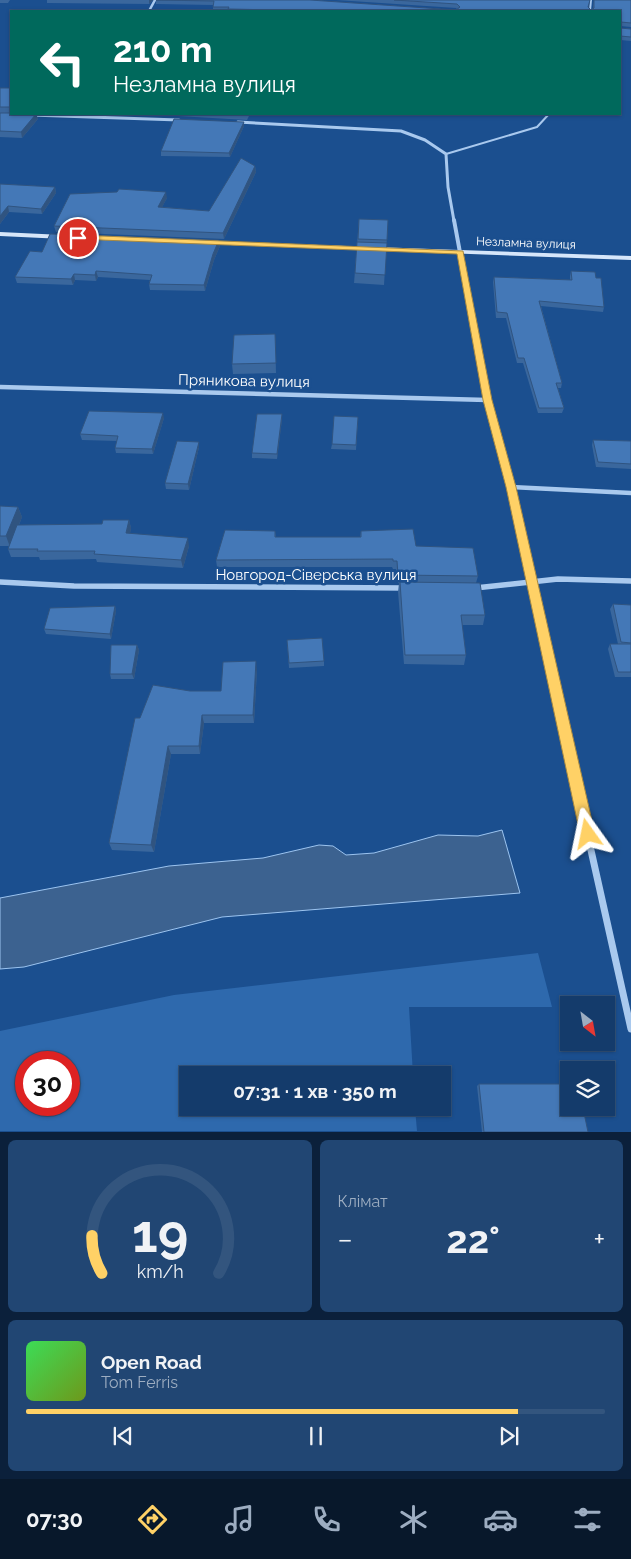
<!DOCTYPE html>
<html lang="uk">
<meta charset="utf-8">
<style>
:root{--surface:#143b6b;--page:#214673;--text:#f1f3f6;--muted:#9dadc1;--line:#33557e;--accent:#ffd166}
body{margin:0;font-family:Raleway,sans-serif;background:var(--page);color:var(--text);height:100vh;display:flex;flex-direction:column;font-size:19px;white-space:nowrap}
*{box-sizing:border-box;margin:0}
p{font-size:16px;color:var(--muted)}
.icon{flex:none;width:28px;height:28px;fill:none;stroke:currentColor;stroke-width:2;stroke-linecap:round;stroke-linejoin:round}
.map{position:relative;height:1132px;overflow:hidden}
.sheet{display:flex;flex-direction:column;gap:8px;padding:8px;background:#0b203b;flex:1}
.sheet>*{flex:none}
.top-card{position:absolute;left:10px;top:10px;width:611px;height:105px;border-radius:0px;box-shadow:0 1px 4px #0004,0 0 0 1px var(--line);background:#00695c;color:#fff;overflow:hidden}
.needle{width:32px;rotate:149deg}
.controls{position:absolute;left:560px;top:996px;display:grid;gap:10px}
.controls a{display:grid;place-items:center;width:55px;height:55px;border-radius:0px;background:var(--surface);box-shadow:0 1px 4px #0004,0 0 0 1px var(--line);font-size:25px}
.speed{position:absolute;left:15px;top:1051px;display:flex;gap:10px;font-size:25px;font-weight:700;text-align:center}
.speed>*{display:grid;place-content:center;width:65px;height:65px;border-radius:50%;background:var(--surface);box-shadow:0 1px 4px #0004,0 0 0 1px var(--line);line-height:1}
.speed .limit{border:8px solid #d22;background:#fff;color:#111}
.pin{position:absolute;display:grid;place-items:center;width:42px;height:42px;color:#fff;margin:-21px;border:2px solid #fff;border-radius:50%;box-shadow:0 1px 5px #0007}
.me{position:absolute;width:55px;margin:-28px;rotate:348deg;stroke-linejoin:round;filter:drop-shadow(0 0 4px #0008)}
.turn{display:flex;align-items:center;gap:18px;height:105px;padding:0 20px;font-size:22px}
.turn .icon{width:65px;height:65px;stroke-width:2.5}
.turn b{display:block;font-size:35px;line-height:42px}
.big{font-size:38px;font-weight:700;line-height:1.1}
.sheet .widget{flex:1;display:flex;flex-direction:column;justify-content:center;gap:8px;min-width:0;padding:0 18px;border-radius:8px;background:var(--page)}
.sheet .dial{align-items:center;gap:0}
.dial svg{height:130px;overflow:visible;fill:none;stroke:var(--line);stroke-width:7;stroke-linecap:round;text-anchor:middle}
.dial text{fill:var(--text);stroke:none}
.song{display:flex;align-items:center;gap:15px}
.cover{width:60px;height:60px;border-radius:8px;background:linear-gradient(135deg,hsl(130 70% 55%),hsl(80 70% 35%))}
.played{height:5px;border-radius:2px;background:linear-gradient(90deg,var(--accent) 85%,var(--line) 85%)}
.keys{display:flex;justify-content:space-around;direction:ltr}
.heat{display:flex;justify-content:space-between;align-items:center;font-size:28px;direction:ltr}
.sheet .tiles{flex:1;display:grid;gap:8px;grid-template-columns:1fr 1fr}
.widget:last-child{grid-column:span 2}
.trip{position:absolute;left:179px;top:1066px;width:272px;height:50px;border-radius:0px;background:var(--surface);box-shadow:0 1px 4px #0004,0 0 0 1px var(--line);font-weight:700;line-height:50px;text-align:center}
.tabs{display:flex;height:80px;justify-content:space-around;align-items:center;background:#08182b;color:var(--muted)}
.tabs .icon{width:35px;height:35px}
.tabs .selected{color:var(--accent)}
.tabs b{font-size:22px;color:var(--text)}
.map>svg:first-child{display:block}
.green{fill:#2e69ad;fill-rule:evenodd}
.water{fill:#3c6290;stroke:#9cc4f0}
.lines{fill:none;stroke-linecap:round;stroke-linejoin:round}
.lane{stroke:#a9c9ee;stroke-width:2}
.street-far5{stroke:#a9c9ee;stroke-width:2.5}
.street-far4{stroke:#a9c9ee;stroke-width:3}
.street-far3{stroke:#a9c9ee;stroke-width:4}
.street-far2{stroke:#a9c9ee;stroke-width:4.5}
.street-far1{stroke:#a9c9ee;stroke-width:5.5}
.street{stroke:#a9c9ee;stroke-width:7}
.secondary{fill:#d6e6fa;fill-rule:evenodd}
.wall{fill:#3a679d}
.shaded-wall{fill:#305480}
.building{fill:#4478b7;stroke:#305480}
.route{fill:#ffd166;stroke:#a68842}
.labels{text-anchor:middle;stroke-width:5;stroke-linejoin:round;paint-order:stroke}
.far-street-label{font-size:12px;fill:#fff;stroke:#1b4f8f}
.street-label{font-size:15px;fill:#fff;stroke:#1b4f8f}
</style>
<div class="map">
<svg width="631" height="1132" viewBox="0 0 631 1132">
<rect width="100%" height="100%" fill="#1b4f8f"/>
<path class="green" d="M538,953l14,54h-143l4,68h-225v33h227l2,23h-417v-100l174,-36zM26,1062h43v43h-43z"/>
<polygon class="water" points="502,830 520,893 222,917 24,967 0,969 0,898 169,866 263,858 319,845 333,846 346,855 374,853 438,835 478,836"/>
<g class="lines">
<g class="lane">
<polyline points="590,11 591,0"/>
<polyline points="446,154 537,127 549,114"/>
</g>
<polyline class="street-far5" points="149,11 155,0"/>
<g class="street-far4">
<polyline points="30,115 179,120"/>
<polyline points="238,122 401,131 425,140 446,154 448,187 454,221"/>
</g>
<polyline class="street-far3" points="454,220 483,377"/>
<g class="street-far2">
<polyline points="482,376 487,400 511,487 530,573"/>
<polyline points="0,387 487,400"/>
<polyline points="511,487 631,493"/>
</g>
<g class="street-far1">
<polyline points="530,572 585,820"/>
<polyline points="0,582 74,586 404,588"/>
<polyline points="475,588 558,579 631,581"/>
</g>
<polyline class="street" points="584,819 631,1029"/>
<g class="secondary">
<polygon points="0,232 63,235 66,237 63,239 0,236"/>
<polygon points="207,241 631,256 631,260 205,244 205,242"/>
</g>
</g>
<g class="wall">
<polygon points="0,0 10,0 8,3 0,3"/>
<polygon points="47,0 153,0 149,4 47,3"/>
<polygon points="156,0 310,0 456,10 457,9 456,8 336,0 590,0 588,7 591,10 593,8 594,0 631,0 631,27 620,26 620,11 213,11 213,5 156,4"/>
<polygon points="620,28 631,29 631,41 620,40"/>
<polygon points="0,88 11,88 11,114 36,114 38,119 22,138 0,137"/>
<polygon points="177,114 250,114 247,120 177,116"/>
<polygon points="244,126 230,157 161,156 161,151"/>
<polygon points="255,166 256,172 224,239 56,232 54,226 167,198 162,207 209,211"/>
<polygon points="0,184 55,187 56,193 42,214 9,212 0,224"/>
<polygon points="359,219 388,220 384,285 354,283"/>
<polygon points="219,240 220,246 214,260 205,291 150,290 149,284 150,280 98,277 96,281 75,280 73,285 17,283 15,277 42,252"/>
<polygon points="571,271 596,278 604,307 603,312 541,306 562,383 561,388 558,388 564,408 562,413 538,413 523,363 517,363 506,318 496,318 493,282 494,277 570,280 570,276"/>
<polygon points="275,334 276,373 233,374 232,364"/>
<polygon points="282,414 282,419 277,459 252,458 252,453"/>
<polygon points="358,417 356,450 331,449 332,444"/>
<polygon points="164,418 153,454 116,453 115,448 117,441 82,440 80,434"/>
<polygon points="593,440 631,441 631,469 596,467 592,445"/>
<polygon points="199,447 189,490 166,489 165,483"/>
<polygon points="0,506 18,507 22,517 19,525 102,524 129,520 131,528 130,533 189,546 183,568 97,562 96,559 40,560 39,557 11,557 8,549 9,546 0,546"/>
<polygon points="275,531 276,537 360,537 361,531 416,546 478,576 476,583 485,615 483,625 462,625 466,655 464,665 404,664 398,592 399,583 398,583 396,569 393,569 392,567 217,567 216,560"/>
<polygon points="613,604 631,605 631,677 615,677 608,649 610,644 618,644 610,609"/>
<polygon points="115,606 116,611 111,639 46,634 44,629"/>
<polygon points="287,640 324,661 324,666 289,668"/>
<polygon points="137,645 139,650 134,679 111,679 110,674"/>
<polygon points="257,670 254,723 204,723 200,754 171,754 154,852 112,850 109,843 140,718 190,691 221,691"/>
<polygon points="479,1084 588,1132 482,1132 477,1086"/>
</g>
<g class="shaded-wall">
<polygon points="149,0 153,0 149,4"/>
<polygon points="36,114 38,119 22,138 21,132"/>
<polygon points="244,122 244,126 230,157 229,153"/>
<polygon points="255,166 256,172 224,239 223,233"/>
<polygon points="55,187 56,193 42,214 41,209"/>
<polygon points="166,192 167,198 159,213 158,207"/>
<polygon points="8,206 9,212 0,224 0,216"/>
<polygon points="219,240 220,246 214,260 205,291 204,285 213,254"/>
<polygon points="96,271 98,277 96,281 95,275"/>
<polygon points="74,274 75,280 73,285 71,279"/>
<polygon points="163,413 164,418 153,454 152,449"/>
<polygon points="282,414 282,419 277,459 277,454"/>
<polygon points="199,442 199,447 189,490 188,484"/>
<polygon points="18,507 22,517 10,547 6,536"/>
<polygon points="129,520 131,528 129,541 126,533"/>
<polygon points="188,538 189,546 183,568 181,560"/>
<polygon points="115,606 116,611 111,639 110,634"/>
<polygon points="137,645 139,650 134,679 132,674"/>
<polygon points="256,661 257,670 254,723 253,715"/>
<polygon points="202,715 204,723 200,754 199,746"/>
<polygon points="168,746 171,754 154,852 151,845"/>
</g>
<g class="building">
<polygon points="156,0 310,0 456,10 460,7 457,4 394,0 590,0 588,7 591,10 594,8 594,0 631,0 631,23 621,22 620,23 620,11 324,11 228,9 229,7 213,7 214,1"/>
<polygon points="620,28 631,29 631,37 620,36"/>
<rect x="0" y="88" width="11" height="19"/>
<polygon points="0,113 11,113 11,114 36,114 21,132 0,131"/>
<polygon points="218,114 248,114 247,115"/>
<polygon points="174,119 244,122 229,153 161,151"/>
<polygon points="241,158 255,166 223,233 54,226 70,194 117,192 119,189 166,192 158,207 209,211"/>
<polygon points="0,184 55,187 41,209 8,206 0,216"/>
<polygon points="359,219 388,220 387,240 358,239"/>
<polygon points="50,234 219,240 213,254 204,285 149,284 152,275 96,271 95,275 74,274 71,279 15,277 30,251 42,252"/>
<polygon points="357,242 387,243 385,275 355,273"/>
<polygon points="571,271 595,272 596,278 601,278 604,307 539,301 562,383 556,383 564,408 539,408 524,358 518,358 507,313 497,312 494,277 572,280"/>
<polygon points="275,334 276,363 232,364 234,335"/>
<polygon points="89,411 163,413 152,449 115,448 118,436 80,434"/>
<polygon points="257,414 282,414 277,454 252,453"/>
<polygon points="334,416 358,417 356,445 332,444"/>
<polygon points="593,440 631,441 631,464 598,462"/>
<polygon points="177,441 199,442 188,484 165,483"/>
<polygon points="0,506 18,507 6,536 0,536"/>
<polygon points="103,520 129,520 126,533 188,538 181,560 94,554 95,551 37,551 38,549 8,549 17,525 102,524"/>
<polygon points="413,529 416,546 473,548 478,576 398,575 397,561 393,561 393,559 216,560 225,530 275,531 275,537 361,537 361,531"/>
<polygon points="400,582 480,583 485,615 461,615 466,655 405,655"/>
<polygon points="613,604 631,605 631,643 621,642"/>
<polygon points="115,606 110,634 44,629 50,608"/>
<polygon points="322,638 324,661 289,663 287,640"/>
<polygon points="610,644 631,644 631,672 618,672"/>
<polygon points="111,645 137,645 132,674 110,674"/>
<polygon points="256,661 253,715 202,715 199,746 168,746 151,845 109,843 135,718 140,718 153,685 190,691 221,691 223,662"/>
<polygon points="479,1084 569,1084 569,1108 583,1108 588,1132 484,1132"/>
</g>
<polygon class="route" points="78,235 463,251 492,400 516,487 595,834 593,839 588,841 582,839 580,834 506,487 483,400 457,254 75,239 75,236"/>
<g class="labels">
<g class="far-street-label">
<text transform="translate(526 243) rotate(2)" y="4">Незламна вулиця</text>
</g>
<g class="street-label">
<text transform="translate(244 381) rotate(1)" y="5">Пряникова вулиця</text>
<text x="316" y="580">Новгород-Сіверська вулиця</text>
</g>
</g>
</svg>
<div class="controls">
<a><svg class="needle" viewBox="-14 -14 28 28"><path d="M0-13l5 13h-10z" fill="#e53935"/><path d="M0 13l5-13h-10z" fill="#9dadc1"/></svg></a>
<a><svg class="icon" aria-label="layers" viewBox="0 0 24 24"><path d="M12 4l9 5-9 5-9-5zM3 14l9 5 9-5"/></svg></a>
</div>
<div class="speed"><div class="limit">30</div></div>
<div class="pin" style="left:78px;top:238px;background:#d93025"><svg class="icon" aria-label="arrive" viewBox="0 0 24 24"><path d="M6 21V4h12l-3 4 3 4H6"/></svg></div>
<svg class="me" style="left:588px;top:834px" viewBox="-20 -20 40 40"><path d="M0-17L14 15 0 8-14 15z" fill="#ffd166" stroke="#fff" stroke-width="4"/></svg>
<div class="trip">07:31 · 1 хв · 350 m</div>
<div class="top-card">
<div class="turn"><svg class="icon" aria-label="left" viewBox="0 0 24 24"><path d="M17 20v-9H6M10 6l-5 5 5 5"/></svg><div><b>210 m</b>Незламна вулиця</div></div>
</div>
</div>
<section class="sheet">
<div class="tiles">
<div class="widget dial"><svg viewBox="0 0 100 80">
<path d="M14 69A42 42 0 1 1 86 69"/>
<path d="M14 69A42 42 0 0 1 8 46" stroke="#ffd166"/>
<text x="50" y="56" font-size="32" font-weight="700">19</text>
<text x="50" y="72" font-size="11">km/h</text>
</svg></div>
<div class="widget"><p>Клімат</p>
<div class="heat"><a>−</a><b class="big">22°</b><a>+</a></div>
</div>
<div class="widget">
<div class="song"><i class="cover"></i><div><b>Open Road</b><p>Tom Ferris</p></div></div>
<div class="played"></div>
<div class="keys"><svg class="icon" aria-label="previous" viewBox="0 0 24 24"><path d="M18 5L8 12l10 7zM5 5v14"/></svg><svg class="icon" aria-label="pause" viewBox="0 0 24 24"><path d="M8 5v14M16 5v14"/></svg><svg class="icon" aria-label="next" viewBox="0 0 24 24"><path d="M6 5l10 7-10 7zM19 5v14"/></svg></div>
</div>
</div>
</section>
<nav class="tabs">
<b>07:30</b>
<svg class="icon selected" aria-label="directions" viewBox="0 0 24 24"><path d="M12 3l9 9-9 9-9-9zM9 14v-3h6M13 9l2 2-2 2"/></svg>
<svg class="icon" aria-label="music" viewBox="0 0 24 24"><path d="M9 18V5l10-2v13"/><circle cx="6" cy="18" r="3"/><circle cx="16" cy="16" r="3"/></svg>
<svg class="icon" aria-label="phone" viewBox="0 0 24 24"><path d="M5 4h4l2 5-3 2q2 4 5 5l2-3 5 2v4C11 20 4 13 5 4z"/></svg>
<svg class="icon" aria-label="climate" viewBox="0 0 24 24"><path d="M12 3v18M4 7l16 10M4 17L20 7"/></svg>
<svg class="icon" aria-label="car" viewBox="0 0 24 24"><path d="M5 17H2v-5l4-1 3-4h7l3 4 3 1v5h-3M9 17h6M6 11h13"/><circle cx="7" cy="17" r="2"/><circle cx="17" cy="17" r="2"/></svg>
<svg class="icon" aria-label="filters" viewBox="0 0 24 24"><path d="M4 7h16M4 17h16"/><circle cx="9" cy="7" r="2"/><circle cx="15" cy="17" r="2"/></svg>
</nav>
